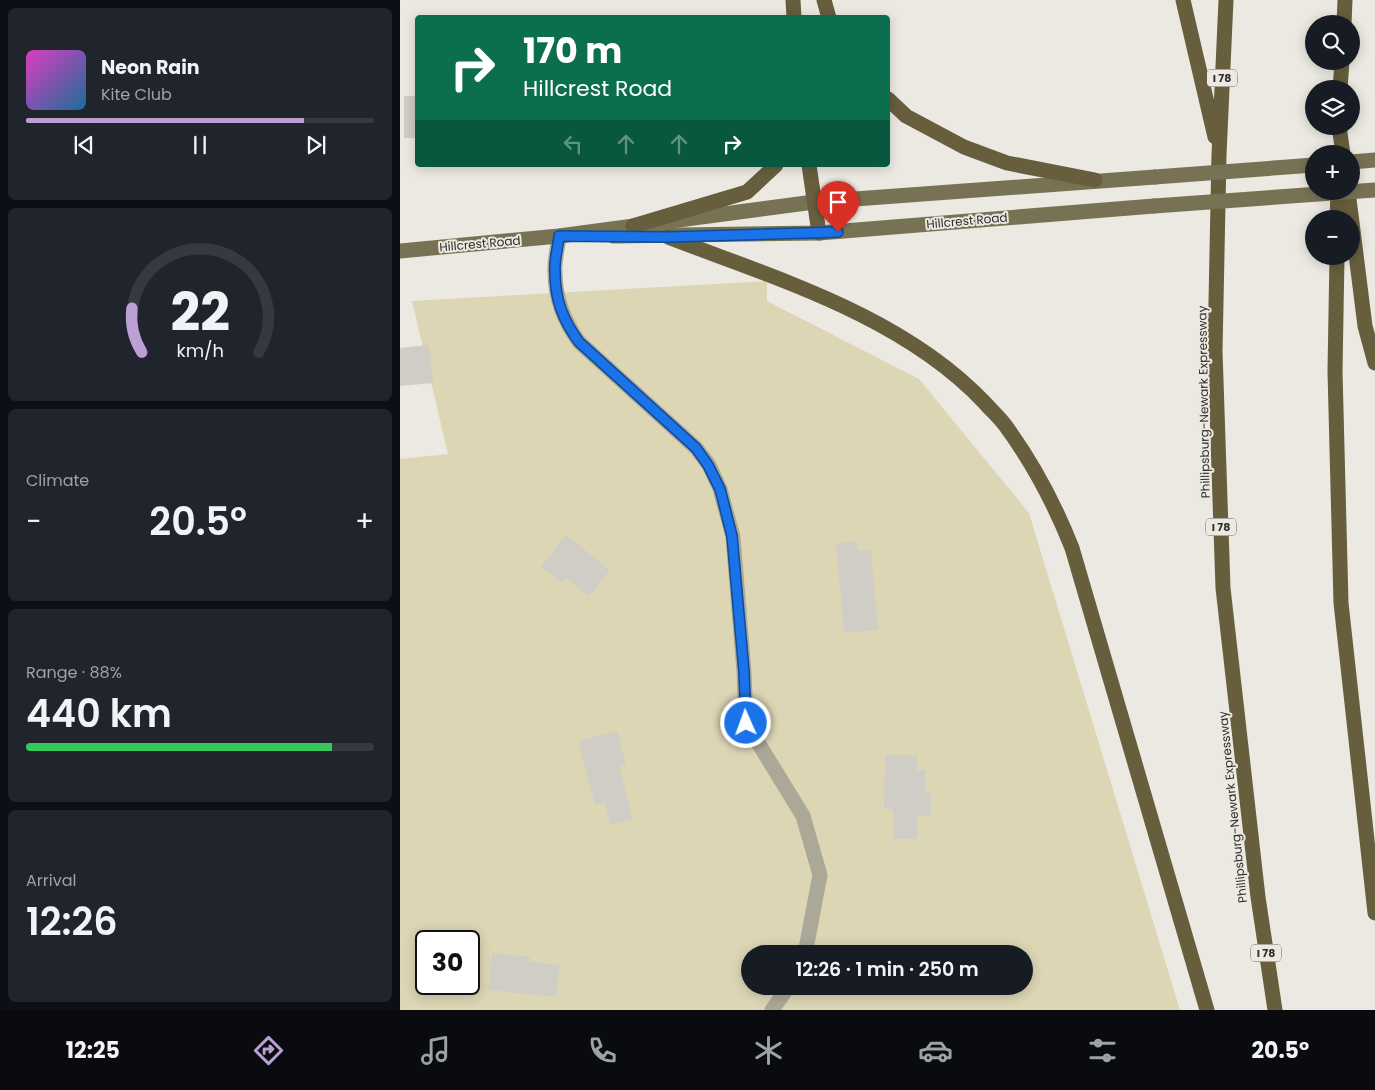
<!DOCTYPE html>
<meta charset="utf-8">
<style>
:root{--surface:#171b24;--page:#20242c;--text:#f1f3f6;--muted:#9ea1a6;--line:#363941;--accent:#bc9fd5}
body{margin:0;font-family:Poppins,sans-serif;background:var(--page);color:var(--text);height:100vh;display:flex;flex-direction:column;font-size:19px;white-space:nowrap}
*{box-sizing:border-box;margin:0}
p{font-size:16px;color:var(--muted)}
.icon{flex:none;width:28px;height:28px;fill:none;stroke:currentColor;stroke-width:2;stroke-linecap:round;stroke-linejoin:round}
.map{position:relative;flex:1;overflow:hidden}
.side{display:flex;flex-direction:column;gap:8px;padding:8px;background:#0d0f14;width:400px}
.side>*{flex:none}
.banner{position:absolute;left:15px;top:15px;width:475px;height:152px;border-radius:5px;box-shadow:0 2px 12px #0003;background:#0b6e4f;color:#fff;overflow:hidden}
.controls{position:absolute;left:905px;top:15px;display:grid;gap:10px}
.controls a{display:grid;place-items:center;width:55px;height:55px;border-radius:50%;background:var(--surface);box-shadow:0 2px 12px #0003;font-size:25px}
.speed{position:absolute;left:15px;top:930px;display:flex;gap:10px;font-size:25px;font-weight:700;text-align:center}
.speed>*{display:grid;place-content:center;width:65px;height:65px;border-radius:50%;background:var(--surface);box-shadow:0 2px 12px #0003;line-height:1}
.speed .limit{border:2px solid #111;border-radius:8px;background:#fff;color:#111}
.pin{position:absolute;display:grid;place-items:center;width:42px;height:42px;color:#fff;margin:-51px -21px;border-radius:50% 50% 50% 0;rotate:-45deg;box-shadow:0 0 5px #0007}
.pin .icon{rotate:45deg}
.me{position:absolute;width:55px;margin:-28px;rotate:358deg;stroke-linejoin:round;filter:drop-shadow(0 0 4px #0008)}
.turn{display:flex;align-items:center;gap:18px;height:105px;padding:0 25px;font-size:22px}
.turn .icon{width:65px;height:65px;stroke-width:2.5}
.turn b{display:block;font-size:35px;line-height:42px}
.lanes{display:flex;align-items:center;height:48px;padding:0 25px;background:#0003;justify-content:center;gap:25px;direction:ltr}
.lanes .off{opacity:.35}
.big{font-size:38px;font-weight:600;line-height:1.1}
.side .widget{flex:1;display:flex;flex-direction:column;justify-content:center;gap:8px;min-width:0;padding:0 18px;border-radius:8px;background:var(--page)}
.side .dial{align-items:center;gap:0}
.dial svg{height:130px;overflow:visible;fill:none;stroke:var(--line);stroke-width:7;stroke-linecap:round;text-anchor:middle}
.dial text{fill:var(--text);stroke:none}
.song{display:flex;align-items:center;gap:15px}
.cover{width:60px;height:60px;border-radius:8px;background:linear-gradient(135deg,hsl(310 70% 55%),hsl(200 70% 35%))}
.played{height:5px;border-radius:2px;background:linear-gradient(90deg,var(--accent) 80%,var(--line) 80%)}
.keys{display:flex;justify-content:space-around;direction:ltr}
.heat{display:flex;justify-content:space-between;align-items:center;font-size:28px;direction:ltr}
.charge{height:8px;border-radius:4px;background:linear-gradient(90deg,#34c759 88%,var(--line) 0)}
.trip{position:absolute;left:341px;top:945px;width:292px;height:50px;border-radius:25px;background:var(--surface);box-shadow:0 2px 12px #0003;font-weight:600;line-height:50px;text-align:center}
.tabs{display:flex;height:80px;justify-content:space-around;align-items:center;background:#090b0e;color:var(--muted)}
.tabs .icon{width:35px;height:35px}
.tabs .selected{color:var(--accent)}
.tabs b{font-size:22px;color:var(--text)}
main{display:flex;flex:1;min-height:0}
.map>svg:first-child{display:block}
.green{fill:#ddd6b5;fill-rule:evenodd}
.building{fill:#cfcdc5}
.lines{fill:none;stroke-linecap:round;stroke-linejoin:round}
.minor{stroke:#aba898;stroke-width:15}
.major{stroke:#787255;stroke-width:15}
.highway{stroke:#665e3d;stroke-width:15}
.major-bridge{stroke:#787255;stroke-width:15}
.route-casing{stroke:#114b97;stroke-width:12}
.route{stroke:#1a73e8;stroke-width:9}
.labels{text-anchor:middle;stroke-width:4;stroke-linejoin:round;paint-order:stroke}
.shield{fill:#ebe9e1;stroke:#676561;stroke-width:1}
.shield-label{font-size:11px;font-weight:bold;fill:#2e2d2a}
.street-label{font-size:12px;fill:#2e2d2a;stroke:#ebe9e1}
</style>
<main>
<section class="side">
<div class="widget">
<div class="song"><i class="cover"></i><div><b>Neon Rain</b><p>Kite Club</p></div></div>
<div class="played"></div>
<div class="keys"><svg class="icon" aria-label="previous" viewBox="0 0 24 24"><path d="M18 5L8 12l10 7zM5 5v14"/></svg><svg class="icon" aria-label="pause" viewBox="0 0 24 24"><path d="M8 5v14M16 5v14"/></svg><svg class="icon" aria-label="next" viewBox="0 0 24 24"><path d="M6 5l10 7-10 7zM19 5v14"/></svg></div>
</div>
<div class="widget dial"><svg viewBox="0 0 100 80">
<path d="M14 69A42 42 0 1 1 86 69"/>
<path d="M14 69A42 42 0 0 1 8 42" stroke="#bc9fd5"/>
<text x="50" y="56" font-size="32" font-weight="700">22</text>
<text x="50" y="72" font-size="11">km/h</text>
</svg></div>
<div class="widget"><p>Climate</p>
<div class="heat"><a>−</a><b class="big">20.5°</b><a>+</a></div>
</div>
<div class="widget"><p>Range · 88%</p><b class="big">440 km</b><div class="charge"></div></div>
<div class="widget"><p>Arrival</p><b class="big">12:26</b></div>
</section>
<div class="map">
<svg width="975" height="1010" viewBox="0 0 975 1010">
<rect width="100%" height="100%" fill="#ebe9e1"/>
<path class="green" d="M367,281v20l152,78 110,134 151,497h-780v-551l48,-5 -36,-153zM26,941h43v43h-43zM350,954h275v32h-275z"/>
<g class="building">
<rect x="4" y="96" width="14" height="42"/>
<polygon points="29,345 33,383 0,386 0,348"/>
<polygon points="166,535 210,570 189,596 166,578 162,583 141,567"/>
<polygon points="457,541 458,551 471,550 478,630 444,633 436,543"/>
<polygon points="217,731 226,764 219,766 233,819 210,825 205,803 195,805 178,741"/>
<polygon points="485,755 517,755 517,770 525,770 525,793 531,793 531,816 517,816 517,839 493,839 493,809 484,809"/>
<polygon points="92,953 130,957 129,962 160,965 156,997 89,990"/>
</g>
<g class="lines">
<g class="minor">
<path d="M159,236c-1,12 -5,24 -4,36 0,27 9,49 24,70l117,106 13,17 11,24 13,48 11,135 2,51 57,93 17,59 -15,79"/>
<polyline points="372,1010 389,986"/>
</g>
<g class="major">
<polyline points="951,162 975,160"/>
<polyline points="213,236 419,233 754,206"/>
<polyline points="0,251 159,236 414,202 755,177"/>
</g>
<g class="highway">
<polyline points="393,0 394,18"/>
<polyline points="424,0 429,18"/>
<polyline points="783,0 815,137"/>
<polyline points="826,0 819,155 815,351 823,588 858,897 875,1010"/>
<polyline points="944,24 945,0"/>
<polyline points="940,89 942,61"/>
<polyline points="488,99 506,116 564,147 607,163 695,180"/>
<polyline points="939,126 943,154"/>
<polyline points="409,165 419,233"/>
<polyline points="948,191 965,326 975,363"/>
<polyline points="937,219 938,191"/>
<polyline points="233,226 347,192 376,165"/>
<path d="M268,237c109,42 235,79 317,166 6,7 14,14 20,22 28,38 50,80 67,123l135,462"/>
<polyline points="937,256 935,371 941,603 975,913"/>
</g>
<g class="major-bridge">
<polyline points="755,177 914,165"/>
<polyline points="754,206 975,190"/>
</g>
</g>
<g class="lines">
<g class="route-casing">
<path id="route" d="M346,723l-2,-51 -12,-136 -12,-47 -12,-24 -12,-17 -117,-106c-16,-22 -24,-42 -24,-70 -1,-12 3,-24 4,-36l109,1 170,-5"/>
</g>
<use href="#route" class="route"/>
</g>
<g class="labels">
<g class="shield">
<rect x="807" y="69.5" width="30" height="17" rx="4"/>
<rect x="806" y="518.5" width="30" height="17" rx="4"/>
<rect x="851" y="944.5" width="30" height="17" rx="4"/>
</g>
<g class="shield-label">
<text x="822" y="82">I 78</text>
<text x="821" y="531">I 78</text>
<text x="866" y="957">I 78</text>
</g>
<g class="street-label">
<text transform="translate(567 221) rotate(-5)" y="4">Hillcrest Road</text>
<text transform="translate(80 244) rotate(-5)" y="4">Hillcrest Road</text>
<text transform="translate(804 402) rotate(-91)" y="4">Phillipsburg-Newark Expressway</text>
<text transform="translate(833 807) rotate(-96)" y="4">Phillipsburg-Newark Expressway</text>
</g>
</g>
</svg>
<div class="controls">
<a><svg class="icon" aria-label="search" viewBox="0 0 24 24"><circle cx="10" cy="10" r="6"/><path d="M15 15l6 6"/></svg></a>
<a><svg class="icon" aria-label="layers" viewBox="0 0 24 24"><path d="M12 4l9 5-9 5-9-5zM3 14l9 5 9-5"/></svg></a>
<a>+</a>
<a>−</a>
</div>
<div class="speed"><div class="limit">30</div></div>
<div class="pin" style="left:438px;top:232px;background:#d93025"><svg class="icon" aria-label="arrive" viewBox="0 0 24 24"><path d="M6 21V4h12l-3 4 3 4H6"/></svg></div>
<svg class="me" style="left:346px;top:723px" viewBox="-20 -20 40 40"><circle r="17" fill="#1a73e8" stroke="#fff" stroke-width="3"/><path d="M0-11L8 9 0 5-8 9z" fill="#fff"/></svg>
<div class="trip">12:26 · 1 min · 250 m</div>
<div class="banner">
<div class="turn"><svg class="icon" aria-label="right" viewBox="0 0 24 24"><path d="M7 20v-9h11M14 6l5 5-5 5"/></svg><div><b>170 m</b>Hillcrest Road</div></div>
<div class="lanes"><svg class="icon off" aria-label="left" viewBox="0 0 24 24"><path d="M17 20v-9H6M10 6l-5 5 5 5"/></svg><svg class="icon off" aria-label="ahead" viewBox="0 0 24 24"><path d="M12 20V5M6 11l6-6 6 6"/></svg><svg class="icon off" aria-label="ahead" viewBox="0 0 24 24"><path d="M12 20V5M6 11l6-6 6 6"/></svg><svg class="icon" aria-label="right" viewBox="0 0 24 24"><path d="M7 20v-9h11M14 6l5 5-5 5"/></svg></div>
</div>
</div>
</main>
<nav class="tabs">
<b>12:25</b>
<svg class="icon selected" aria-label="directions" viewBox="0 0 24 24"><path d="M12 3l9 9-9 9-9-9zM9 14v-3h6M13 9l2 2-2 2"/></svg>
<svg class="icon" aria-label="music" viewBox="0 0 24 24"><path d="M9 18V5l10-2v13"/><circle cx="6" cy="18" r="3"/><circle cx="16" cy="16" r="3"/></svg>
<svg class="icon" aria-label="phone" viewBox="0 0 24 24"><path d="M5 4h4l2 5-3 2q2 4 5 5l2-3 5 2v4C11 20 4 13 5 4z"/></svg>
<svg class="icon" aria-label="climate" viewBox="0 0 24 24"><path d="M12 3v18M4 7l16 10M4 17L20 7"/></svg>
<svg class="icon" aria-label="car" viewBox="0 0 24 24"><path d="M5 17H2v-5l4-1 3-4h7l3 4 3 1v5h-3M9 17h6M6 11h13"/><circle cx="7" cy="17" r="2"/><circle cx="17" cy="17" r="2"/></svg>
<svg class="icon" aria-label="filters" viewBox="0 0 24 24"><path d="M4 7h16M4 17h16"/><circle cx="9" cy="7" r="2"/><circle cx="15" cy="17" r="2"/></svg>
<b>20.5°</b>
</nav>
